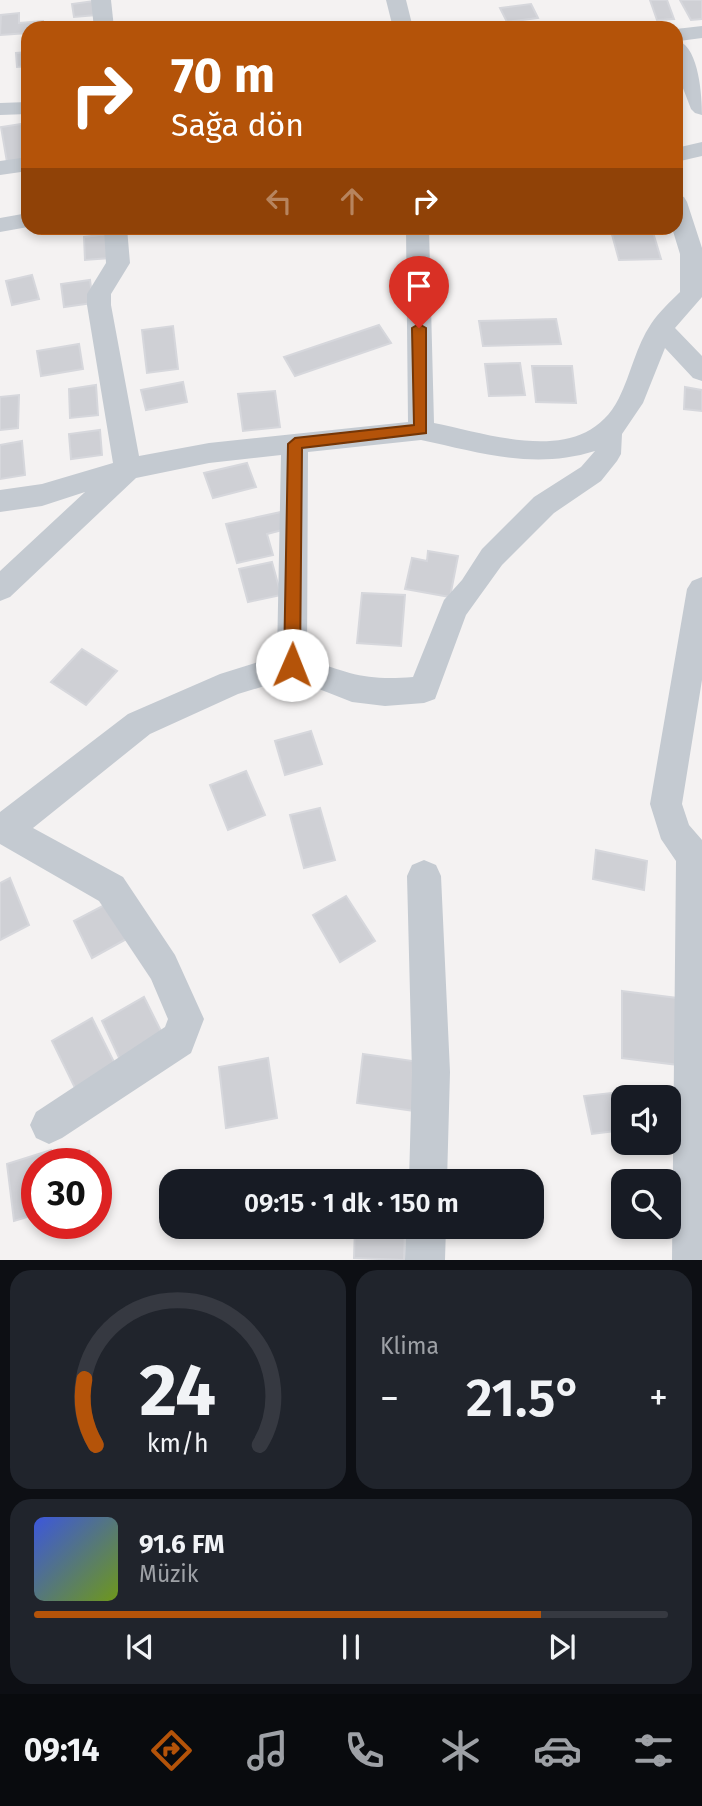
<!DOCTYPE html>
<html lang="tr">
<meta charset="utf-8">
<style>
:root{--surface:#171b24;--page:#20242c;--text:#f1f3f6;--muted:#9ea1a6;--line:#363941;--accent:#b45309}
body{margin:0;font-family:"Fira Sans",sans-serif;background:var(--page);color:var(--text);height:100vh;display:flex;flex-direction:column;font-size:26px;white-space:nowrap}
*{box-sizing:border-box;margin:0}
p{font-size:23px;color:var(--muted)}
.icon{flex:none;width:38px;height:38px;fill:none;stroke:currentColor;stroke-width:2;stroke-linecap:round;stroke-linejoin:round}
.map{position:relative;height:1260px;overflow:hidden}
.side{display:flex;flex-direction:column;gap:10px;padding:10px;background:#0d0f14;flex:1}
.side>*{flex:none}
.top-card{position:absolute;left:21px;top:21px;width:662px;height:214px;border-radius:21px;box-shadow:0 4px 10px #0003;background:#b45309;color:#fff;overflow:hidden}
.tools{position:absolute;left:611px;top:1085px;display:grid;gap:14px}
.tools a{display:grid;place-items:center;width:70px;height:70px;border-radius:14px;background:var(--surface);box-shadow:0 4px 10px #0003;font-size:35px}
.speed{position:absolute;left:21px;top:1148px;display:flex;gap:14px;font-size:35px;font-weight:700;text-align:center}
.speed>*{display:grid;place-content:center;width:91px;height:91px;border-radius:50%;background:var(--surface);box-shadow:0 4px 10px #0003;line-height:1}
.speed .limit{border:10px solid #d22;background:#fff;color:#111}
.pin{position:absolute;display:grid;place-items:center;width:60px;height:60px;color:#fff;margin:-72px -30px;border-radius:50% 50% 50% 0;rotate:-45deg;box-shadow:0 0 7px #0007}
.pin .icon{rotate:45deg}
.me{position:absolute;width:77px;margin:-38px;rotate:1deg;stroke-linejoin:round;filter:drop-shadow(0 0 5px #0008)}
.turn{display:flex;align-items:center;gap:24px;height:147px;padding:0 35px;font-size:32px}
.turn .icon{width:91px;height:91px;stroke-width:2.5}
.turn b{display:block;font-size:49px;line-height:60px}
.lanes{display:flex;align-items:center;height:66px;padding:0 35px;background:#0003;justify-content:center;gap:35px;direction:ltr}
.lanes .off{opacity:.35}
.big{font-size:52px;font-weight:600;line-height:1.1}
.side .widget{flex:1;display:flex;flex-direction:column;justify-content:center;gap:10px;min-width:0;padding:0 24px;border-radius:21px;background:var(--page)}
.side .dial{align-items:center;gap:0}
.dial svg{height:182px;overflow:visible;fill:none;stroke:var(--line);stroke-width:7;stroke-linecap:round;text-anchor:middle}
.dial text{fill:var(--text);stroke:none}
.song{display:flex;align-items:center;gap:21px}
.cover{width:84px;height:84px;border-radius:10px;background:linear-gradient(135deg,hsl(230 70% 55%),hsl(80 70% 35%))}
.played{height:7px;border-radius:4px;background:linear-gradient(90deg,var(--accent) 80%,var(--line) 80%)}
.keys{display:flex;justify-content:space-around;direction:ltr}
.heat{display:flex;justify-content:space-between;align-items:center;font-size:38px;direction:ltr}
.side .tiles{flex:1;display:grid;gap:10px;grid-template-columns:1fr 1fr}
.widget:last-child{grid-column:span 2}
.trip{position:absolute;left:159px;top:1169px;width:385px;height:70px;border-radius:21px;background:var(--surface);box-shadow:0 4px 10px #0003;font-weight:600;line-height:70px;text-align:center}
.dock{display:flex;height:112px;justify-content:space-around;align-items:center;background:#090b0e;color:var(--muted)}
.dock .icon{width:49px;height:49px}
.dock .selected{color:var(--accent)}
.dock b{font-size:32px;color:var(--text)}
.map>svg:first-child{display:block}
.building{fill:#cfd0d5;stroke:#d6d7dc;stroke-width:2}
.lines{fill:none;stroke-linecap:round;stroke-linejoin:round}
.street{fill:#c4cad1;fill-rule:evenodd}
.route{fill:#b45309;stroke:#753606;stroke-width:2}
</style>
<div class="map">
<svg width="702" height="1260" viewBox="0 0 702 1260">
<rect width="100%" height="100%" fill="#f4f2f2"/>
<g class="building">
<polygon points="650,0 667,0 674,19 657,20"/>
<polygon points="680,0 702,0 702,19 691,20"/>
<polygon points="94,1 96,15 74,17 72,4"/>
<polygon points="531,4 538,18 507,22 500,8"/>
<polygon points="19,13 19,23 43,21 43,28 28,28 28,33 0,35 1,15"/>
<polygon points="466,23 468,28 440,28 439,25"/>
<polygon points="28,52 28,66 17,67 16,53"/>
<polygon points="28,123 28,159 7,162 1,127"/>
<polygon points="652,229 661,259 619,260 611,231"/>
<polygon points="108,234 110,258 85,260 84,237"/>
<polygon points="32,275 39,299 12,305 6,281"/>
<polygon points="90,280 93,303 64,307 61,284"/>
<polygon points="556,319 561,344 483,346 479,321"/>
<polygon points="379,325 391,343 295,376 284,357"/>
<polygon points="173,326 178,369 147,373 142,330"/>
<polygon points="79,344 83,369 41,376 37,351"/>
<polygon points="520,363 525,395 489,396 485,364"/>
<polygon points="532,366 572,366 576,403 536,402"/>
<polygon points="183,382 187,402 146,410 141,390"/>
<polygon points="96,385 98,415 70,418 69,389"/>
<polygon points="685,387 702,390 702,411 684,409"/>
<polygon points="275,391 280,427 243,431 238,394"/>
<polygon points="19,395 18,428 0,430 0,397"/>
<polygon points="100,430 102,455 71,459 69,434"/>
<polygon points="22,441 25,475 0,479 0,445"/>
<polygon points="247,463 256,487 213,498 204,473"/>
<polygon points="281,512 286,529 267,534 273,555 237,563 226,524"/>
<polygon points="428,551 458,556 450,597 405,589 412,558 427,561"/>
<polygon points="272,562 281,595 248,602 239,569"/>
<polygon points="362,593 405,595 401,646 357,643"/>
<polygon points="82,649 117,671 86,705 51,682"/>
<polygon points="311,731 322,764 285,775 275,741"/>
<polygon points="246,771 265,815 228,830 210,785"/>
<polygon points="320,808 335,860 304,868 290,815"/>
<polygon points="596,850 647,861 644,890 593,879"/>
<polygon points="10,878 29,925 0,940 0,883"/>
<polygon points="346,896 375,941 340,962 313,915"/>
<polygon points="112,901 130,937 92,958 74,921"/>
<polygon points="622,991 677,998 679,1065 622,1058"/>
<polygon points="144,997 164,1037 121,1062 102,1021"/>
<polygon points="92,1018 119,1072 79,1096 52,1041"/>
<polygon points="363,1054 420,1062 415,1111 357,1103"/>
<polygon points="268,1058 277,1118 226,1128 219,1067"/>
<polygon points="638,1090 640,1097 623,1097 623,1130 592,1134 584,1096"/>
<polygon points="51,1150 53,1162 89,1151 91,1164 37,1164 37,1214 14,1221 7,1164"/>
<polygon points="358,1172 407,1175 407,1181 358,1181"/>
<polygon points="355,1227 405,1227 404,1260 354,1258"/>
</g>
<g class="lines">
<g class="street">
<polygon points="91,0 111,0 114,28 94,28"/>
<polygon points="386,0 406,0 413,28 393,28"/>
<path d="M702,26v12l-23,3c20,8 23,55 23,74l-7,-2 -4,-4 -15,-39v-41z"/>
<polygon points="28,102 28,114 0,115 0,103"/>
<polygon points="702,142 702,156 676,162 676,148"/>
<polygon points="28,157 28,171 0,175 0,161"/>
<path d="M676,195l8,2 3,5 15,46v49l-27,31 27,28v25l-9,-3 -28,-30 -22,55 -21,31 -1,20 -4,7 -16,20 -47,32 -52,52 -36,50 -31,84 -11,4 -39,3 -33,-4 -61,-24 -53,16 -88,40 -117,94 90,49 52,78 29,64 -13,34 -129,85 -13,6 -13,-6 -6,-13 6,-13 129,-85 3,-8 -17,-40 -52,-78 -99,-57v-32l128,-98 92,-40 57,-18 4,-201 -72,8 -73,15 -126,119 -10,4v-30l85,-79 -43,14 -42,6v-22l42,-6 71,-21 -26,-158v-11l19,-31 -2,-35h23l3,35 -19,31v11l28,151 70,-13 199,-21 -2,-194h23l5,195c60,12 150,45 185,-25 12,-24 17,-52 32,-74 8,-12 19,-22 29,-32v-38l-8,-26h4zM421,440c61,13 113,30 174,11l-14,16 -47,30 -52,52 -20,31 -18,20 -31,77c-45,4 -65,-3 -106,-19l1,-206z"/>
<polygon points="28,213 28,227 0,232 0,218"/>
<polygon points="702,577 702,680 682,804 689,825 702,840 702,1260 672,1260 676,861 661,839 650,804 687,589 692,581"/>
<polygon points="424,860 436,865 441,876 450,1072 447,1181 409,1181 412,1072 407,876 412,865"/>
<polygon points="406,1227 446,1227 445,1260 405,1260"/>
</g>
</g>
<polygon class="route" points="419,324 426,328 426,433 302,448 300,665 298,670 287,670 284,665 288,444 295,438 414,425 412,328"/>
</svg>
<div class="tools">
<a><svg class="icon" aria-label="sound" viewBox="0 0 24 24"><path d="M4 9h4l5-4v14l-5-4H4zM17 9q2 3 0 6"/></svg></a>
<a><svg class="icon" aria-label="search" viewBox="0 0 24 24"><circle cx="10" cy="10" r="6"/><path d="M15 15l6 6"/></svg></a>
</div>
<div class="speed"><div class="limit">30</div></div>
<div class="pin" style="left:419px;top:328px;background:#d93025"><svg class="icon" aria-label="arrive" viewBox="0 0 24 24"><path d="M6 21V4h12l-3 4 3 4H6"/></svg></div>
<svg class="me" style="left:292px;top:665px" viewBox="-20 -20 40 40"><circle r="19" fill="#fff"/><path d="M0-13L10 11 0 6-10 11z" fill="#b45309"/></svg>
<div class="trip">09:15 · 1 dk · 150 m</div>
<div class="top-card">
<div class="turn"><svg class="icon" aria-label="right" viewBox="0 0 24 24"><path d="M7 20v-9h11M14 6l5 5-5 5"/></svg><div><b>70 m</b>Sağa dön</div></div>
<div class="lanes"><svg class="icon off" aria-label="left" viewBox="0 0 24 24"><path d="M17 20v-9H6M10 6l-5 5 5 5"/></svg><svg class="icon off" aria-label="ahead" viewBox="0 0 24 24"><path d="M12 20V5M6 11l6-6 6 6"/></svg><svg class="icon" aria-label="right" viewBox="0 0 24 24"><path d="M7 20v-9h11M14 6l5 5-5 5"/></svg></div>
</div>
</div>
<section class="side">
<div class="tiles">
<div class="widget dial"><svg viewBox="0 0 100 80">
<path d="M14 69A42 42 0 1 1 86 69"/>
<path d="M14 69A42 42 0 0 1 9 40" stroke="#b45309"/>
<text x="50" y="56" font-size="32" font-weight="700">24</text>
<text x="50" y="72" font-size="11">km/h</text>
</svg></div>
<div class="widget"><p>Klima</p>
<div class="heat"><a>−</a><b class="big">21.5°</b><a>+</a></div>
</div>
<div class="widget">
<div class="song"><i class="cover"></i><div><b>91.6 FM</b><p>Müzik</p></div></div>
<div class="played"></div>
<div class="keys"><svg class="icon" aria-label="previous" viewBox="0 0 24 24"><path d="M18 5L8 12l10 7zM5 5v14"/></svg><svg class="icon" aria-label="pause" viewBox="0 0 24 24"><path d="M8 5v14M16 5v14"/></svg><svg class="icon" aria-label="next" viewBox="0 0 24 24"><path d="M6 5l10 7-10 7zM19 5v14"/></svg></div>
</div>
</div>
</section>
<nav class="dock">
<b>09:14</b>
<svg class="icon selected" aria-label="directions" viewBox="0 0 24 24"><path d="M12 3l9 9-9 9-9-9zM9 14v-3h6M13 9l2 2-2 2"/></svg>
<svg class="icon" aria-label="music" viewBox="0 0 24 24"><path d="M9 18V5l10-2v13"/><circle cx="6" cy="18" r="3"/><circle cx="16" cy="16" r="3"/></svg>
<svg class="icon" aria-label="phone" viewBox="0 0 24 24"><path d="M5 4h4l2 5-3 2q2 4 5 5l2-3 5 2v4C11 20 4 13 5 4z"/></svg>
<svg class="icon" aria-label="climate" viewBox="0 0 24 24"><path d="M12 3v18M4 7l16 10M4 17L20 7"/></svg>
<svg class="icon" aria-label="car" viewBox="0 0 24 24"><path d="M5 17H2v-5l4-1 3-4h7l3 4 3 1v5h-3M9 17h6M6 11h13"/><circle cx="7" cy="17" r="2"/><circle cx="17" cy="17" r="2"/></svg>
<svg class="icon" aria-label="filters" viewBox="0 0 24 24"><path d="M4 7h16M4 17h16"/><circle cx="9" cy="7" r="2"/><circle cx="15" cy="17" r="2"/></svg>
</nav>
